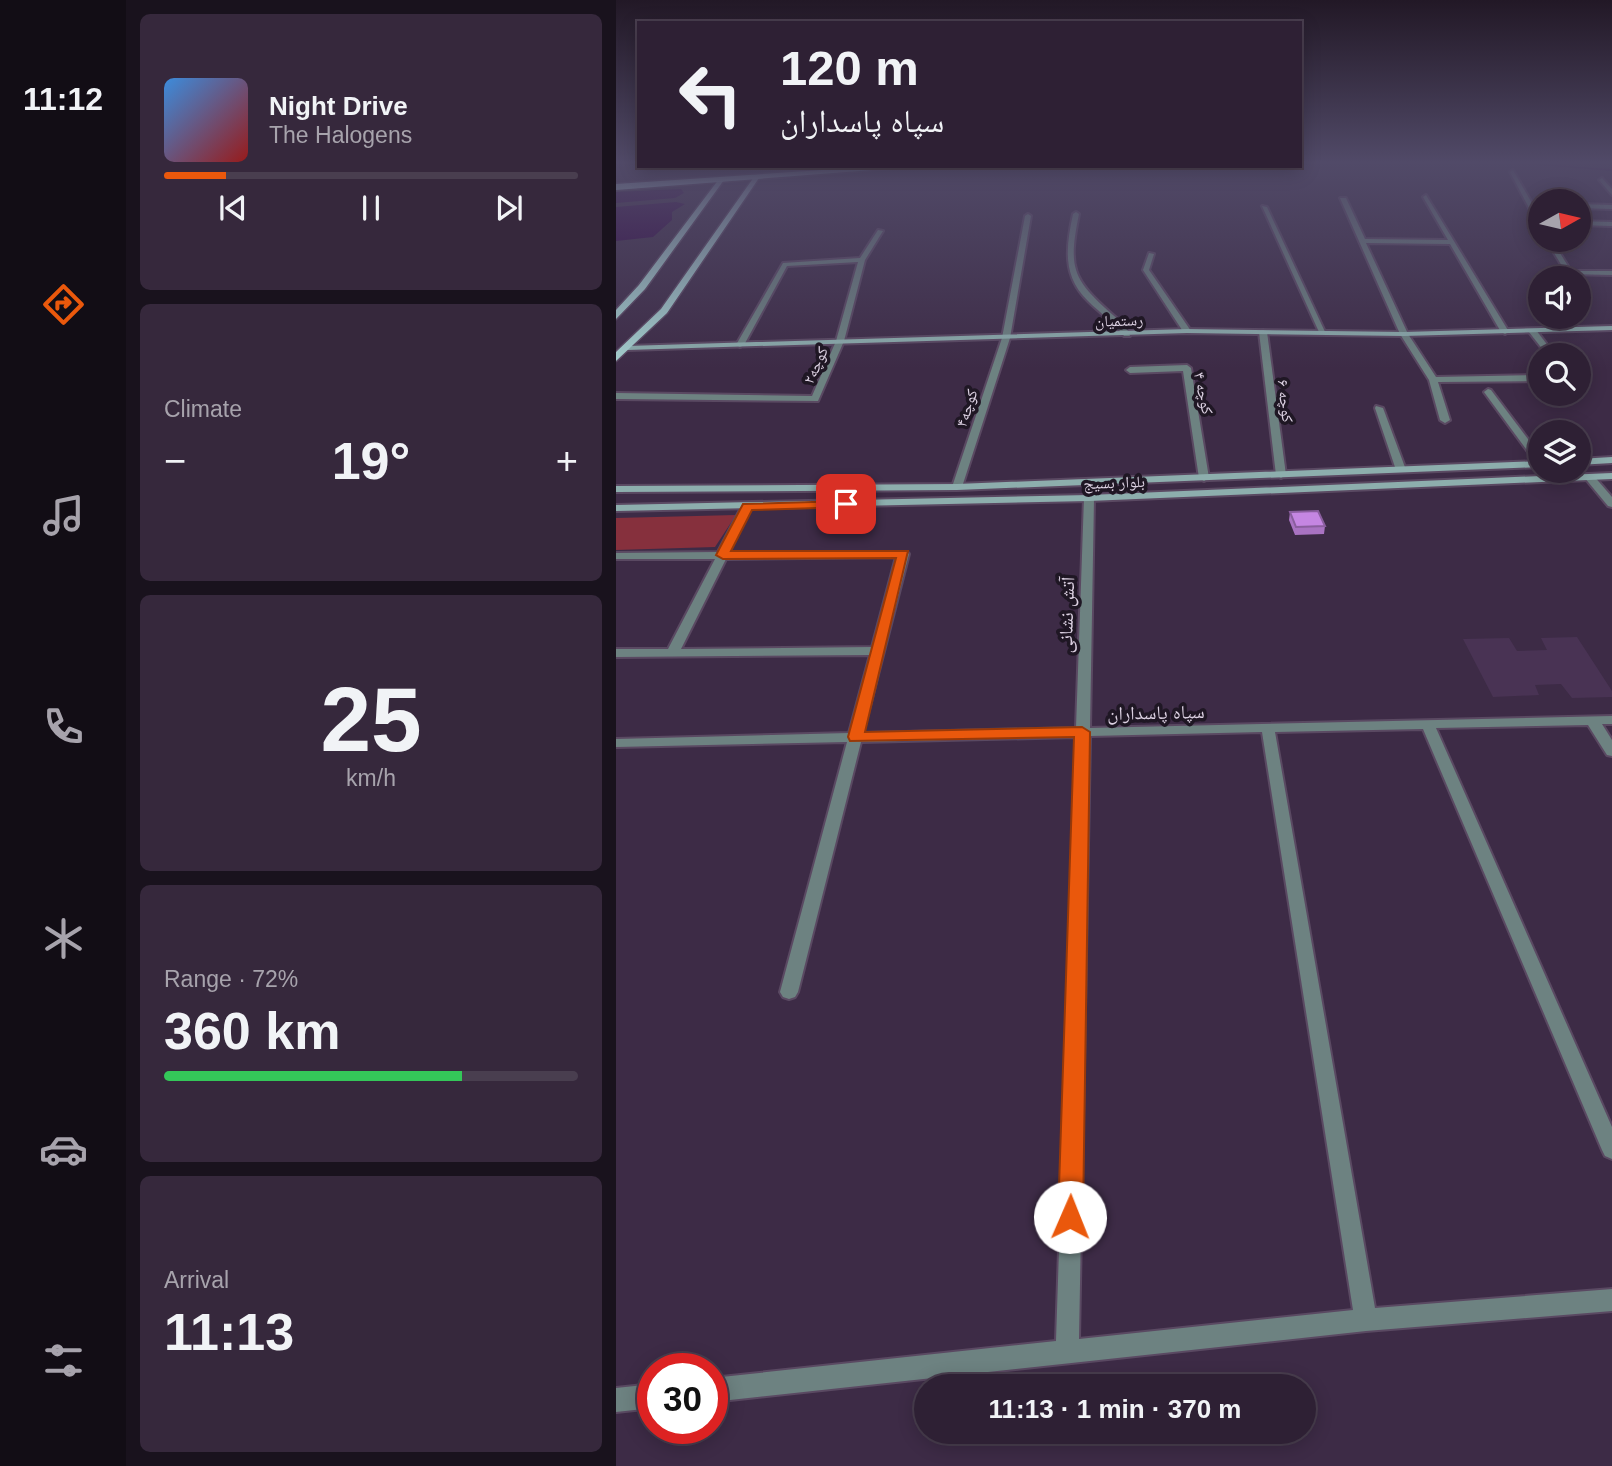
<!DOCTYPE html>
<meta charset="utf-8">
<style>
:root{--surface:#2e2034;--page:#36283c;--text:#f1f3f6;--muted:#a7a3ac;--line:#493e4f;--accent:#ea580c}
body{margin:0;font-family:Arial,"Noto Naskh Arabic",sans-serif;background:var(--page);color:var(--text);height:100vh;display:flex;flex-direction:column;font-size:26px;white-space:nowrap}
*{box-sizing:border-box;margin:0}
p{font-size:23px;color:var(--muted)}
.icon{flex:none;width:38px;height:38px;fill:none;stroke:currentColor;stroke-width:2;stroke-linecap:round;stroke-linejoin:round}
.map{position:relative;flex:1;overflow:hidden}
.sheet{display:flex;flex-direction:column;gap:14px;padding:14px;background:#19121d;width:490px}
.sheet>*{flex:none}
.hud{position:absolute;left:21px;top:21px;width:665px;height:147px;border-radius:0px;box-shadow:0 4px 18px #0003,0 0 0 2px var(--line);background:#2e2034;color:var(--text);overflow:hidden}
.needle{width:46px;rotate:82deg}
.controls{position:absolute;left:912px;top:189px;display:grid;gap:14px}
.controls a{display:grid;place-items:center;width:63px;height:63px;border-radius:50%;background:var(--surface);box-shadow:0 4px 18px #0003,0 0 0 2px var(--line);font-size:35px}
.speed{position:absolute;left:21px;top:1353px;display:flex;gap:14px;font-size:35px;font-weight:700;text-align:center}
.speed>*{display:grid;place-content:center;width:91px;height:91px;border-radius:50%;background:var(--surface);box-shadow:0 4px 18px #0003,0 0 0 2px var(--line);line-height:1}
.speed .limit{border:10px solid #d22;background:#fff;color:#111}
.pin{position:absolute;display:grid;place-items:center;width:60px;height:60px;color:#fff;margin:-30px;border-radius:14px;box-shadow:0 4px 10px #0006}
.me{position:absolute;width:77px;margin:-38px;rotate:1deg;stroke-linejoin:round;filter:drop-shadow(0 0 5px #0008)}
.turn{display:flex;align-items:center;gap:24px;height:147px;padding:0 28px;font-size:32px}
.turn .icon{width:91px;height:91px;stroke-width:2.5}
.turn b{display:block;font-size:49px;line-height:60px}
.big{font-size:52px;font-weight:600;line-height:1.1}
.sheet .tile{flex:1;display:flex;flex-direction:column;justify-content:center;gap:10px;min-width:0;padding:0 24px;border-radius:10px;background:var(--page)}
.sheet .dial{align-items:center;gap:0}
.dial b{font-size:91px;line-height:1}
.song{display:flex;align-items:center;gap:21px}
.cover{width:84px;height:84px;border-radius:10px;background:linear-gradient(135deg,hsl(210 70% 55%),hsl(0 70% 35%))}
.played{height:7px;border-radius:4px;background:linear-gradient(90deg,var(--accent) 15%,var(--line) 15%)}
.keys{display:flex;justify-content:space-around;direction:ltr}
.heat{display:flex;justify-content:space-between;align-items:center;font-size:38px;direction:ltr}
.charge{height:10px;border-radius:5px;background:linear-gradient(90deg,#34c759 72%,var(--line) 0)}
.trip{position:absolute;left:298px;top:1374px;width:402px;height:70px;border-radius:35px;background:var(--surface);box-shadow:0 4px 18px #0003,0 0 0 2px var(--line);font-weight:600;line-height:70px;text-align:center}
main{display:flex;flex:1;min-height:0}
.menu{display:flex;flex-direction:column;width:126px;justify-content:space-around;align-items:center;background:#120d15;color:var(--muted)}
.menu .icon{width:49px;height:49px}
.menu .selected{color:var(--accent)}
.menu b{font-size:32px;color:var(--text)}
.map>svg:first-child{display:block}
.built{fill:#493354}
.green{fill:#86303d}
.water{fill:#300042}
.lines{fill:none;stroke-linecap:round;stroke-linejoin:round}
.stream{fill:#300042;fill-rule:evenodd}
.street-casing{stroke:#5a4962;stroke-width:4}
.secondary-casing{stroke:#5a4962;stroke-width:4}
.primary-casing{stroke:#5a4962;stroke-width:3}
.highway-casing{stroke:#5a4962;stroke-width:3}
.street{fill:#6d8281;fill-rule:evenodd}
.secondary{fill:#8daead;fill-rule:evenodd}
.primary{fill:#a5d0cf;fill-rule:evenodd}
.highway{fill:#bbefee;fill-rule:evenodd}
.wall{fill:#a973c2}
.building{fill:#c586e2;stroke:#8a5e9e;stroke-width:2}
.route{fill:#ea580c;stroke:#983908;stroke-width:2}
.labels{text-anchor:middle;stroke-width:7;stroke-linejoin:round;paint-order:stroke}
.far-street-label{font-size:16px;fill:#dcd1e2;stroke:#1f1724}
.street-label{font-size:19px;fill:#dcd1e2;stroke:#1f1724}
</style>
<main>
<nav class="menu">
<b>11:12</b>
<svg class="icon selected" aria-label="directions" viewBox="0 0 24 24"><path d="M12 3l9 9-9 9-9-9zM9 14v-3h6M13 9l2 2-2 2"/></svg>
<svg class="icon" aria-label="music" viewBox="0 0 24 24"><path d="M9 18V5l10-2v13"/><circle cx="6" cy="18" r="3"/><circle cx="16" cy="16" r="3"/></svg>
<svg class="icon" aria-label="phone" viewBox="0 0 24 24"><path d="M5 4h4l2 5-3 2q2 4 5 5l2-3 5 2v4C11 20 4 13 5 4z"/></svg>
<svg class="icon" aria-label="climate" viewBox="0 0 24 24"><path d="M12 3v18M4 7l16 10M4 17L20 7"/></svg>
<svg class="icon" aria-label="car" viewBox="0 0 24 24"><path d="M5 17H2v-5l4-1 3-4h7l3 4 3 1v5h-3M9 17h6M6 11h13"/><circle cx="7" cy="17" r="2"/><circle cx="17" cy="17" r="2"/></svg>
<svg class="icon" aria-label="filters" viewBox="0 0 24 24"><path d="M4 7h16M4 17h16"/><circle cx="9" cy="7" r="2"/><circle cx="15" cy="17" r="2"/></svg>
</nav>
<section class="sheet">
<div class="tile">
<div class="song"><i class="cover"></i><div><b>Night Drive</b><p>The Halogens</p></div></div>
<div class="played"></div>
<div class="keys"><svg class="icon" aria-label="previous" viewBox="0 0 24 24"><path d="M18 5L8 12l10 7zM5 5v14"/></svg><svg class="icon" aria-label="pause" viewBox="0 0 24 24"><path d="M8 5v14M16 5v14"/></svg><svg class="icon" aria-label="next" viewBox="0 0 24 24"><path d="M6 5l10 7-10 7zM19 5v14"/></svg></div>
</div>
<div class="tile"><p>Climate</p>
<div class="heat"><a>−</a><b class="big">19°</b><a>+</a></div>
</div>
<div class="tile dial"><b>25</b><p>km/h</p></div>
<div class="tile"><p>Range · 72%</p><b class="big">360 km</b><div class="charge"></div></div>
<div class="tile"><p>Arrival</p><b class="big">11:13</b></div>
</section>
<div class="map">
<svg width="996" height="1466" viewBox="0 0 996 1466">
<rect width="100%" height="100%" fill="#3d2b46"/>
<polygon class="built" points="961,637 996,691 996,697 956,698 945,684 919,685 923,695 877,697 847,639 893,638 901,651 931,650 925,638"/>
<polygon class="green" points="120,515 99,547 0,550 0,518"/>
<g class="water">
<polygon points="65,189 68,193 59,198 0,203 0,192"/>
<polygon points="60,202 69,204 56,212 56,220 37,237 0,241 0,207"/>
</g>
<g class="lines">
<polygon class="stream" points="921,164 996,169 996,171 922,165"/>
<g class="street-casing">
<g id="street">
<polygon points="897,170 924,217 924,225 921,223 894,172"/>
<polygon points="986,178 996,189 996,195 983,180"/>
<polygon points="810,195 893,332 889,334 885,332 834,244 750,243 792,334 820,377 924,375 924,381 822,382 834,420 829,423 824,420 813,380 784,334 724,198 730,198 749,239 832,240 807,197"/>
<polygon points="962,204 996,205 996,209 962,208"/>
<polygon points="646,206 651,207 710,334 703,332"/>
<path d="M460,212l3,2c-11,54 -7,65 34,101 7,6 15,13 17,21h-6c-10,-14 -24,-23 -36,-35 -26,-25 -22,-54 -15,-87z"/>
<polygon points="412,214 415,216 394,338 346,487 337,489 336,487 386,338 409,216"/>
<polygon points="962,221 996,222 996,226 962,225"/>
<polygon points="262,230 267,231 249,260 228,341 202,401 0,399 0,393 196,396 220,341 242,262 171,266 128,345 124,347 120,345 167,263 244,258"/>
<polygon points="930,240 936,240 955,271 996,271 996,275 951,274"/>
<polygon points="533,253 538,254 533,270 575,331 574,333 568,333 527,270"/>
<polygon points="647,330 651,332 670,475 665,478 660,475 643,332"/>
<polygon points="914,330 920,330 939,355 931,355 913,332"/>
<polygon points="571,365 575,368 593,478 588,481 583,478 567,371 514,373 510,370 514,367"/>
<polygon points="962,374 968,375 969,377 962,380"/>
<polygon points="872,389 875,390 924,455 924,465 921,464 868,392"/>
<polygon points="760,406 767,408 790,470 789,472 780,470 759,408"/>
<polygon points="973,474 977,475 996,497 996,507 992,506 968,477"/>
<path d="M473,495l5,3 -4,230 522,-12v8h-10l10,16v16l-5,-1 -19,-30 -152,3 176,399v32l-7,-3 -3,-6 -179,-421 -148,3 100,576 237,-19v22l-246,20 -654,71v-24l344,-37 20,-604 -215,5 -63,250 -3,5 -6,2 -6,-2 -3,-5 67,-250 -231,5v-8l233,-6 21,-78 -254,2v-8h52l47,-90h-99v-6l102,-1 24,-46 5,-3 5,3 -23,46h178l2,2 -46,179 213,-5 8,-230zM280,557l-24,90 -191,2 45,-90zM646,732l91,578 -274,29 11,-603z"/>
<polygon points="37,1384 37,1408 0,1412 0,1388"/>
</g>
</g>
<g class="secondary-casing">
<g id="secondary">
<polygon points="996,326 996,330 788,336 571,333 11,350 7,348 11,346 571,329 788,332"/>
<polygon points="996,457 996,463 962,465 962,459"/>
<polygon points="924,461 924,467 341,490 0,492 0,486 341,484"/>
<polygon points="996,473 996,479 473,501 0,511 0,505 473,495"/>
</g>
</g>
<g class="primary-casing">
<g id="primary">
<polygon points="138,177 143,178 51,313 0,361 0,352 45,309"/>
<polygon points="103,179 108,180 29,289 0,319 0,310 23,285"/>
</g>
</g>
<g class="highway-casing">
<polygon id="highway" points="266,166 308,166 0,190 0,184"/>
</g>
<use href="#street" class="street"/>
<use href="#secondary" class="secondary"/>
<use href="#primary" class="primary"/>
<use href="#highway" class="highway"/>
</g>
<polygon class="wall" points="674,512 709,526 708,534 679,535 673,520"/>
<polygon class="building" points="702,511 709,526 680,527 674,512"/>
<linearGradient id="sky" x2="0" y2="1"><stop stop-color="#221826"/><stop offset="0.44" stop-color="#514a68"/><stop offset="1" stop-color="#514a68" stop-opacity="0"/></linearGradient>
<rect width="996" height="369" fill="url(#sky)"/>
<polygon class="route" points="230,501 234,502 234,507 136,510 115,551 292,551 249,732 466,727 474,732 467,1217 463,1225 454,1228 446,1225 442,1217 458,737 234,741 232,737 280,558 107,559 100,555 127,504"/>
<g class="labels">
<g class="far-street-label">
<text transform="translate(503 320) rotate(-2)" y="6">رستمیان</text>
<text transform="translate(199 365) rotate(-66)" y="6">کوچه۲</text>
<text transform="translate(588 393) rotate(78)" y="6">کوچه ۴</text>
<text transform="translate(670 401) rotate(83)" y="6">کوچه ۶</text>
<text transform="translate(350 408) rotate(-72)" y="6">کوچه۴</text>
<text transform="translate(498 482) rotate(-2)" y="6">بلوار بسیج</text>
</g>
<g class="street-label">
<text transform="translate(450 615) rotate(-88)" y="7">آتش نشانی</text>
<text transform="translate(540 712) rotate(-1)" y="7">سپاه پاسداران</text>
</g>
</g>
</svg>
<div class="controls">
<a><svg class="needle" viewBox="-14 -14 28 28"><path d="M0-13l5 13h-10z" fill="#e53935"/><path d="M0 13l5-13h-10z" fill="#a7a3ac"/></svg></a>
<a><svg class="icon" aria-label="sound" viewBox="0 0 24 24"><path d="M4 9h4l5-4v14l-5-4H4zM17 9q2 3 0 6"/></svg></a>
<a><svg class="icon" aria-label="search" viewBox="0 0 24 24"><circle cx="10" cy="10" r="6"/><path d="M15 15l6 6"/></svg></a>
<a><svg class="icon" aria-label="layers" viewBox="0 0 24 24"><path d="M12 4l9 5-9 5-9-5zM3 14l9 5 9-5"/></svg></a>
</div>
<div class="speed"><div class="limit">30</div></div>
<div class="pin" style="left:230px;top:504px;background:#d93025"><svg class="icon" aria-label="arrive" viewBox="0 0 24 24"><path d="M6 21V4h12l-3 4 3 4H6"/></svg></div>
<svg class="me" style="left:454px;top:1217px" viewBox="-20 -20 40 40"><circle r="19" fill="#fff"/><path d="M0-13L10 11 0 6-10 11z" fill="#ea580c"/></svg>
<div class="trip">11:13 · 1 min · 370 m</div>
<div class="hud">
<div class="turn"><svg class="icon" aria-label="left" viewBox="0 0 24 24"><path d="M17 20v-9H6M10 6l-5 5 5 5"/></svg><div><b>120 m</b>سپاه پاسداران</div></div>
</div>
</div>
</main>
